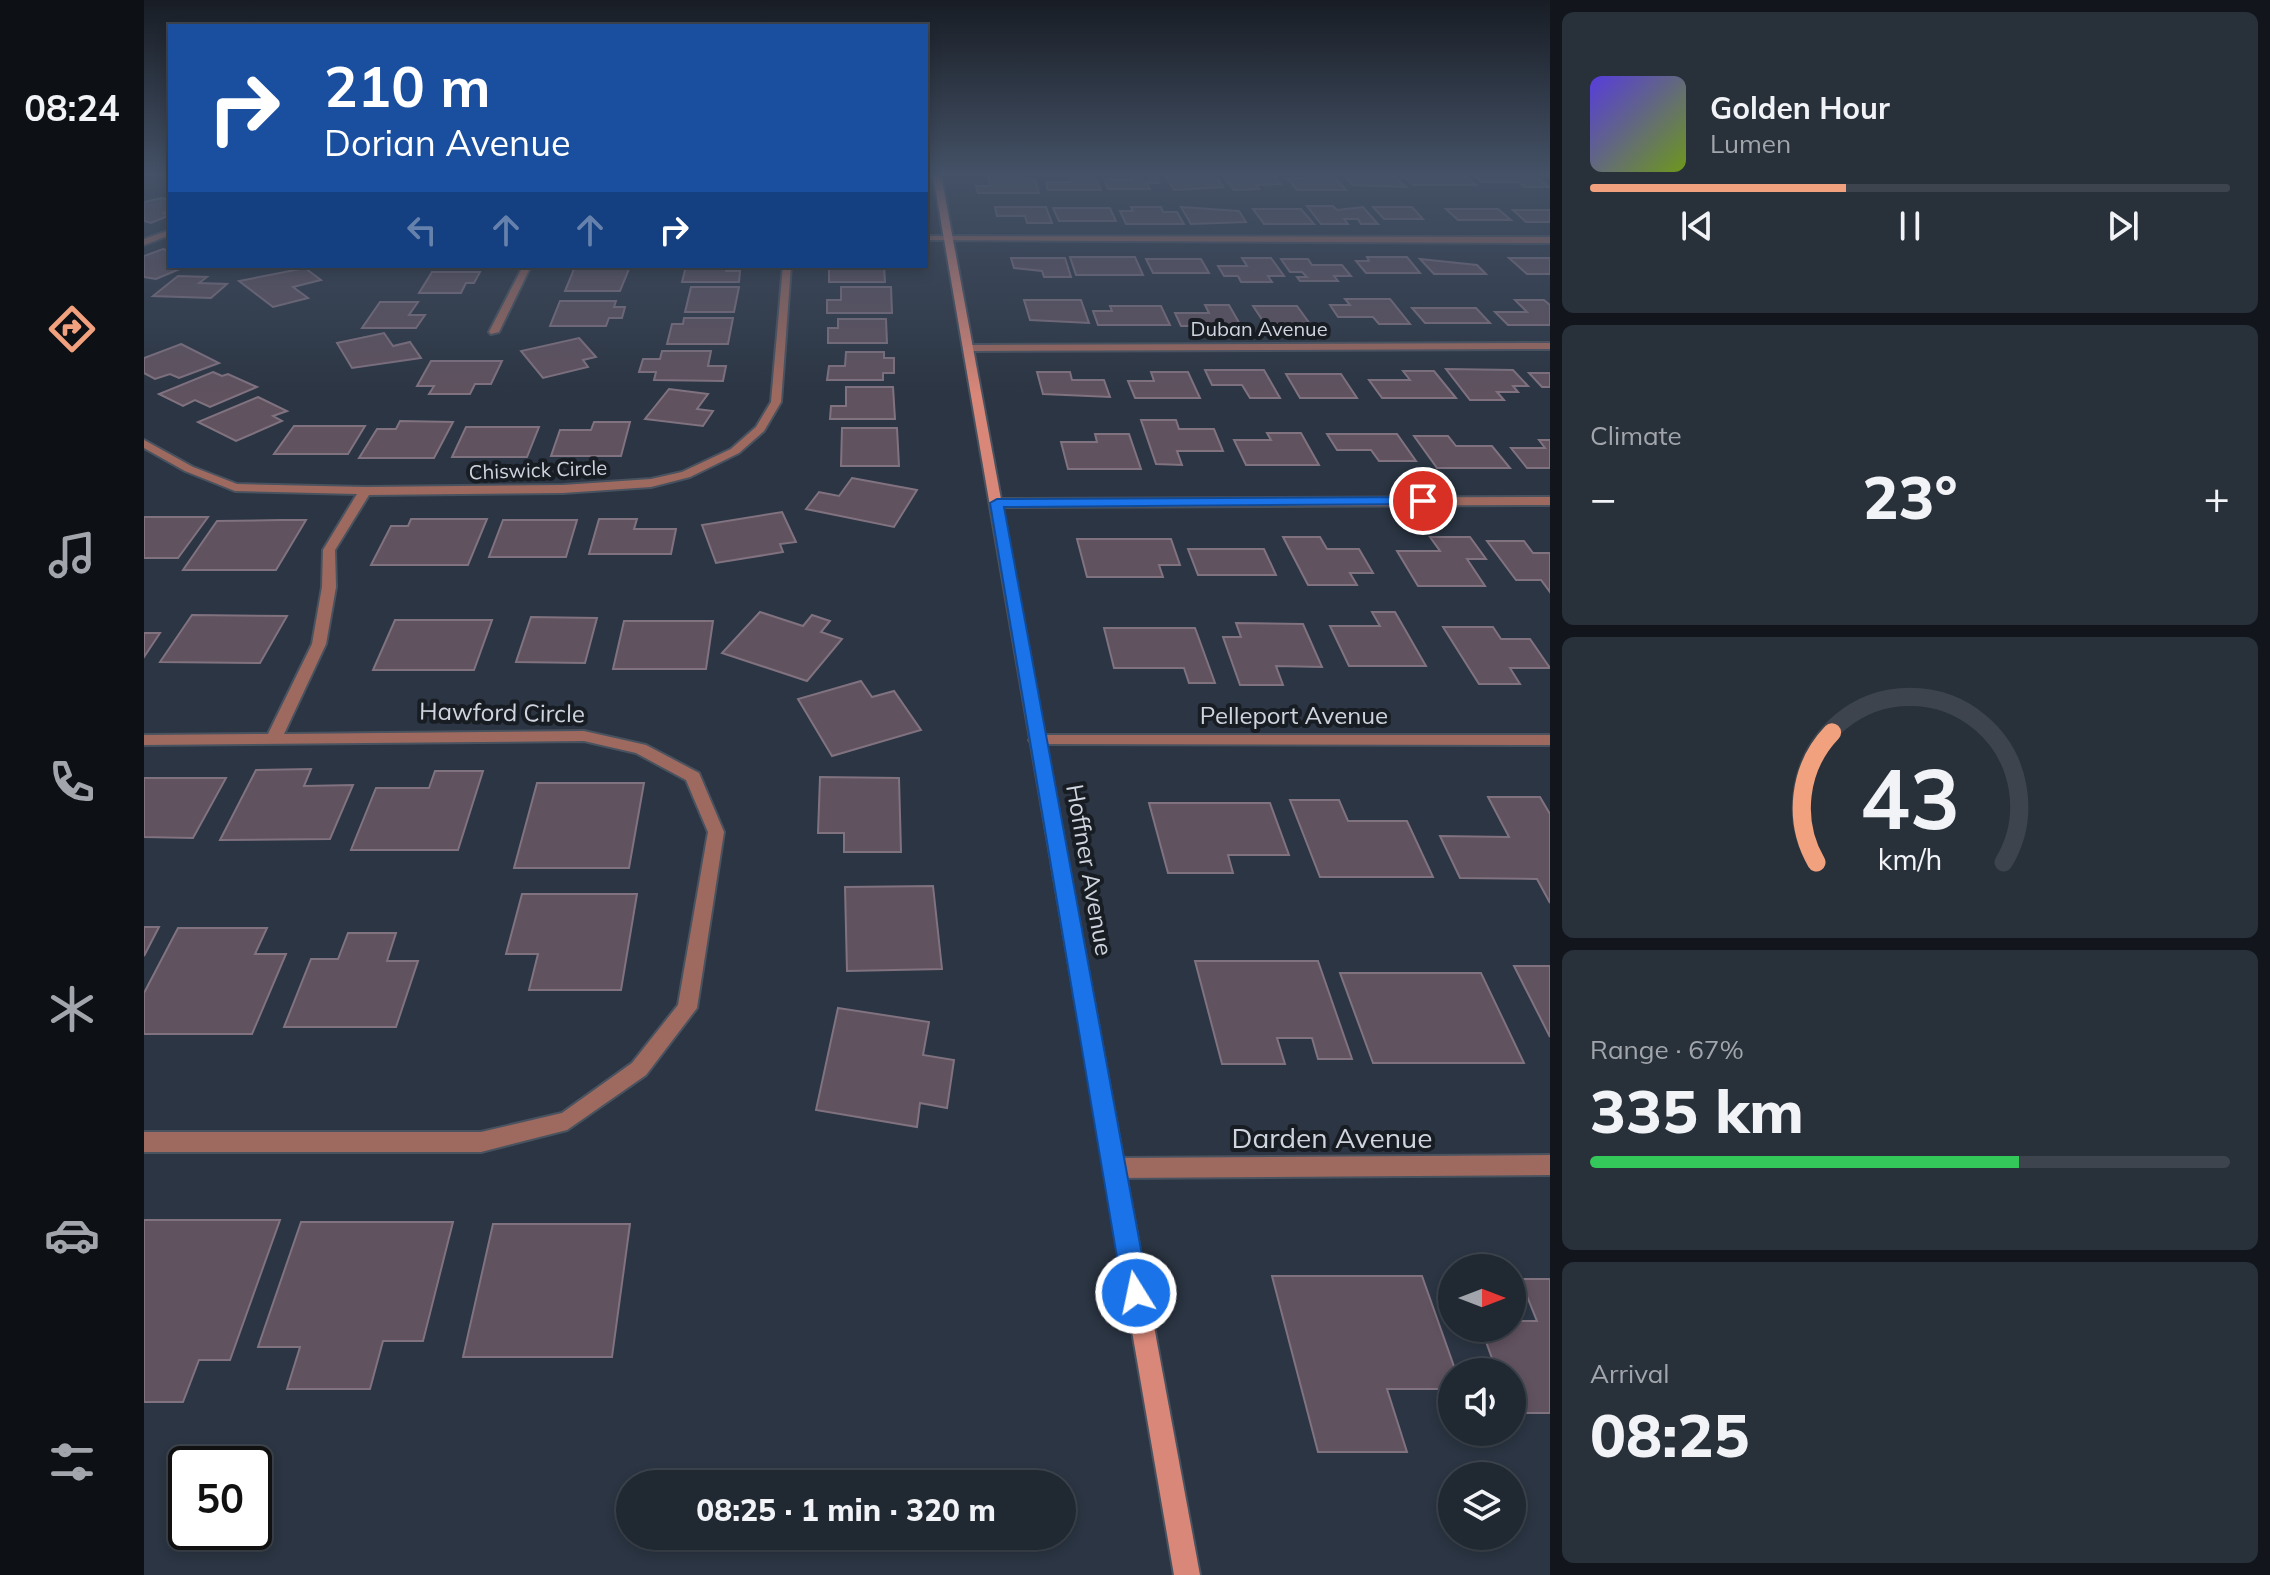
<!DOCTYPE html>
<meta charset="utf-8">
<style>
:root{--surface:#202832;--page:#28303a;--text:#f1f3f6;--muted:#a2a6ac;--line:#3d444d;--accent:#f1a17d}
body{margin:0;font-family:Mulish,sans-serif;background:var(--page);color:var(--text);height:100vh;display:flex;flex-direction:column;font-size:30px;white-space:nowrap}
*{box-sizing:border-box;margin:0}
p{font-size:26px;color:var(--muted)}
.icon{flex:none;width:44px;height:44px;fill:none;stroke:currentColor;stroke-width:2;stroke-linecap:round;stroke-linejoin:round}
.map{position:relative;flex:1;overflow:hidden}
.panel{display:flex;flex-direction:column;gap:12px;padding:12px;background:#12161c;width:720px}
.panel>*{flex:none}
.guide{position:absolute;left:24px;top:24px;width:760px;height:244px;border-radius:0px;box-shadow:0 4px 12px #0003,0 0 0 2px var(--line);background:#1a4fa0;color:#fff;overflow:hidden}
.needle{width:52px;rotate:90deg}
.controls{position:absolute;left:1294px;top:1254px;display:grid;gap:16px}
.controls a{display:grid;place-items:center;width:88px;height:88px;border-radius:50%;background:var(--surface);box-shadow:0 4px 12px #0003,0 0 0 2px var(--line);font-size:40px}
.speed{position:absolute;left:24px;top:1446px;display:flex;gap:16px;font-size:40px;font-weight:700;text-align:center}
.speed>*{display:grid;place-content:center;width:104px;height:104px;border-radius:50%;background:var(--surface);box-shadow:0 4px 12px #0003,0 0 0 2px var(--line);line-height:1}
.speed .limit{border:4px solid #111;border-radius:12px;background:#fff;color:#111}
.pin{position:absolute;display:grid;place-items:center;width:68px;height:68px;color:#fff;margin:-34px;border:4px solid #fff;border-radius:50%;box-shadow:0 2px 8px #0007}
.me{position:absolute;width:88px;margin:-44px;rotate:350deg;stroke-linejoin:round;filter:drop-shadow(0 0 6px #0008)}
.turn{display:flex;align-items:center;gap:28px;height:168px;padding:0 24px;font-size:36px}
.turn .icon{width:104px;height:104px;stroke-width:2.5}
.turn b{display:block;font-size:56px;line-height:68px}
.lanes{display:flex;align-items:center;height:76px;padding:0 24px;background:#0003;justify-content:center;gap:40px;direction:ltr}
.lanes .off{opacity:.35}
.big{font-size:60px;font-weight:800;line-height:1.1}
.panel .widget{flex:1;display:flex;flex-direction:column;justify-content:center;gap:12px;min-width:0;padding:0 28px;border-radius:12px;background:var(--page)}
.panel .dial{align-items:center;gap:0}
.dial svg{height:208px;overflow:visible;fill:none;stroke:var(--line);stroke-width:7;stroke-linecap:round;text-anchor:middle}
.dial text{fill:var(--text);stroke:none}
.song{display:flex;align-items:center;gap:24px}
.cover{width:96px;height:96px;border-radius:12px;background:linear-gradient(135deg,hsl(250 70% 55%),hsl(80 70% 35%))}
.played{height:8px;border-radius:4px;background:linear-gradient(90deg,var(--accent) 40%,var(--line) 40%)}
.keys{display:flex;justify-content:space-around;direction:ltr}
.heat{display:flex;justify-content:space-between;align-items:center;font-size:44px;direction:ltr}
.charge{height:12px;border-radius:6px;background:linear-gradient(90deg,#34c759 67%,var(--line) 0)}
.trip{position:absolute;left:472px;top:1470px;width:460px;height:80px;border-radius:40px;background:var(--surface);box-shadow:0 4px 12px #0003,0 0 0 2px var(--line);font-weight:800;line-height:80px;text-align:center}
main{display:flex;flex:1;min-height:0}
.tab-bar{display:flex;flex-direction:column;width:144px;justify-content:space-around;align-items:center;background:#0d1014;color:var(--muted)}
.tab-bar .icon{width:56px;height:56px}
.tab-bar .active{color:var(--accent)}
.tab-bar b{font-size:36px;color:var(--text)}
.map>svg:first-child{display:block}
.building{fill:#60525f;stroke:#817280;stroke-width:2}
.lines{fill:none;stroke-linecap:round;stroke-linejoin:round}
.street-casing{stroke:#49525f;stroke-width:4}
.secondary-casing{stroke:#49525f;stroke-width:4}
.street{fill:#9e6a60;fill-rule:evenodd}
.secondary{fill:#d98778;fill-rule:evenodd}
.route{fill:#1a73e8;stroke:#114b97;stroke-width:2}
.labels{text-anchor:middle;stroke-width:8;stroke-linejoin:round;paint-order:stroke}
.far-street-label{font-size:20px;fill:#cfd5de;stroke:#181c23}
.street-label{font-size:24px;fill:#cfd5de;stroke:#181c23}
.near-street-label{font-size:28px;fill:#cfd5de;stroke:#181c23}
</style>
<main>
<nav class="tab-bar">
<b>08:24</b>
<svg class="icon active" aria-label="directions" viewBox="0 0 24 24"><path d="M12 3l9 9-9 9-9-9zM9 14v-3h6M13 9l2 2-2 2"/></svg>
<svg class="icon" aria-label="music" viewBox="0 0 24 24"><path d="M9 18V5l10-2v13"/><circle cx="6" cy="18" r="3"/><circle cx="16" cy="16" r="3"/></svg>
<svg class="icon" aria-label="phone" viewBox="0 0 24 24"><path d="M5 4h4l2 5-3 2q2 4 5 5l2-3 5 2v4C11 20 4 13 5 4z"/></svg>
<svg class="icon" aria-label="climate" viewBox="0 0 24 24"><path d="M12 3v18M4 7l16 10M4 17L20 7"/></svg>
<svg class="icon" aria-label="car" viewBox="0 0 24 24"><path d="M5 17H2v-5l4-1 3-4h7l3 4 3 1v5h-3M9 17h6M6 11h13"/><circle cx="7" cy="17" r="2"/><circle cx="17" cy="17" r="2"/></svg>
<svg class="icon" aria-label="filters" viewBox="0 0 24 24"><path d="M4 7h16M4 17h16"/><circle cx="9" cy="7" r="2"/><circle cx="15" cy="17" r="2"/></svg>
</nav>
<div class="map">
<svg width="1406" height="1575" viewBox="0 0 1406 1575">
<rect width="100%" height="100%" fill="#2b3543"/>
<g class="building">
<polygon points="844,175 891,180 895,193 834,193 832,186 846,186"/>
<polygon points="924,175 950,175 957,190 904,190 902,182 927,182"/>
<polygon points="986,175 1011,175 1015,183 1003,183 1006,189 964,189 960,179 988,180"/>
<polygon points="1021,175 1073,178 1079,187 1030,190"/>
<polygon points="1079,175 1130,175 1137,184 1112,185 1115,189 1090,190"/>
<polygon points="1165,175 1188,175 1202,190 1153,190 1143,178 1167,178"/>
<polygon points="1199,175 1249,175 1262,187 1209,185"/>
<polygon points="1258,175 1320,175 1332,185 1269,185"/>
<polygon points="1330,175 1389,175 1405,187 1381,187 1374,182 1338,182"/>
<polygon points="18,198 26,200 26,210 20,213 26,215 7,223 0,221 0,202"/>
<polygon points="1163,206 1189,206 1193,210 1219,207 1234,224 1217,224 1214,219 1200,219 1204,224 1177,224"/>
<polygon points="851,207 902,207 908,223 883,223 881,216 853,216"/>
<polygon points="987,207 1017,207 1019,212 1033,212 1040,224 982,224 976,211 989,211"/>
<polygon points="1037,207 1095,211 1102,222 1047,224"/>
<polygon points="1229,207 1268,207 1279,219 1240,219"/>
<polygon points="909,208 966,208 972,221 915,221"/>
<polygon points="1109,209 1157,209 1170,224 1120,224"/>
<polygon points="1302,209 1354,209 1367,220 1314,220"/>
<polygon points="1369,210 1406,210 1406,222 1382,222"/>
<polygon points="19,249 26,251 26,266 43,266 12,279 0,277 0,256"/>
<polygon points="926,257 991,257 999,275 932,275"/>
<polygon points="1223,257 1263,257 1276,273 1222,273 1212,261 1225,261"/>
<polygon points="867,258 921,258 927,277 900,277 898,271 870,268"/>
<polygon points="1098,258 1127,258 1140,276 1124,276 1128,282 1097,282 1094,276 1080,276 1074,266 1103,266"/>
<polygon points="1365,258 1406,258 1406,274 1383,274"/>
<polygon points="1002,259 1057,259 1065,273 1009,273"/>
<polygon points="1137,259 1164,259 1168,265 1198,265 1207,276 1190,276 1194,281 1156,281 1153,277 1163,277 1158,272 1146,272"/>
<polygon points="1276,259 1333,265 1342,274 1290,274"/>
<polygon points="542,266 583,266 582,271 596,271 595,282 538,282"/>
<polygon points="685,266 740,266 741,282 685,282"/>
<polygon points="161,268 177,280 149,287 164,298 129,307 95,281"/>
<polygon points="430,269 485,269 476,291 421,291"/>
<polygon points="288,272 336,272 330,283 322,283 317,293 275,293"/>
<polygon points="34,276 63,277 55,283 83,284 67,298 9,296"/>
<polygon points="547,287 595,287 590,312 541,312"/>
<polygon points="697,287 747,287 748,313 683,313 683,300 697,300"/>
<polygon points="1201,299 1246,299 1266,324 1235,324 1229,317 1194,317 1186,305 1206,305"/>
<polygon points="880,300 937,300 945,323 886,320"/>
<polygon points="1371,300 1400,300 1406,305 1406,325 1364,325 1351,312 1383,312"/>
<polygon points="416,301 472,301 470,307 481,307 478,318 465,318 462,326 406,326"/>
<polygon points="236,302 274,302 265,315 281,315 272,328 218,328"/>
<polygon points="1061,305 1085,305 1097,326 1037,326 1031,313 1065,313"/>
<polygon points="966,306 1017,306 1026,325 954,325 949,311 968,311"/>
<polygon points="1109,306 1153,306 1166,324 1121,324"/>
<polygon points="1268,308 1332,308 1346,323 1281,323"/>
<polygon points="540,318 589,318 584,344 523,344 528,324 539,324"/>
<polygon points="694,319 742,319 743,343 684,343 684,328 694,328"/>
<polygon points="240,333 249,346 266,342 277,358 208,368 193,343"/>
<polygon points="435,338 452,357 439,360 444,367 399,378 377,351"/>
<polygon points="37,344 75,363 35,378 26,374 11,379 0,373 0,358"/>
<polygon points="518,351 567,351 564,366 582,366 579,381 510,380 512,372 495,372 499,359 516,359"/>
<polygon points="702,352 740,352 740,358 750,358 750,373 739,373 739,380 683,380 685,366 701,366"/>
<polygon points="287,361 358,361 347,384 331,384 326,394 285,394 290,386 273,386"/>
<polygon points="1302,369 1369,370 1384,386 1369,386 1374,392 1353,392 1360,400 1326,400"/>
<polygon points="1061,370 1120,370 1136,398 1106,398 1098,385 1068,385"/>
<polygon points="1259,371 1290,371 1312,398 1238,398 1225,380 1266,380"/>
<polygon points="69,372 78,376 84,374 113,387 66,407 51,400 39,406 15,394"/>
<polygon points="893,372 926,372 928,380 960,380 966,397 899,394"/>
<polygon points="1007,372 1044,372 1056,398 991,398 984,381 1010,381"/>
<polygon points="1385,373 1406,373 1406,387 1398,387"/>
<polygon points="1142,374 1197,374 1213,398 1156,398"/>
<polygon points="702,387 749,387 751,419 686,419 687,406 702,406"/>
<polygon points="525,389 564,394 553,409 569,411 559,426 501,419"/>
<polygon points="114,397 143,411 129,416 138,421 92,441 54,422"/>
<polygon points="997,420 1032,420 1035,429 1070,429 1079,451 1033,451 1038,465 1012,464"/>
<polygon points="256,421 309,422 290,458 215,458 233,429 252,429"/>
<polygon points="450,422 486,422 477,456 407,456 416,430 447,430"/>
<polygon points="150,426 221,426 204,454 130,454"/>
<polygon points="322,427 395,427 383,457 308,457"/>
<polygon points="698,428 753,428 755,466 697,466"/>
<polygon points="1123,433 1157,433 1175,465 1102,465 1090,440 1127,440"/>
<polygon points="951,434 985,434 997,469 924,469 917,442 953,442"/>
<polygon points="1183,434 1253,434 1272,461 1235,461 1227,450 1193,450"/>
<polygon points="1270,436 1304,436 1312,446 1348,446 1366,468 1293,468"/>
<polygon points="1395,440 1406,440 1406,468 1383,468 1367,448 1401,448"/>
<polygon points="708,478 773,490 750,527 662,509 675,492 695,496"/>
<polygon points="638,512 652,542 636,544 639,552 572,563 558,525"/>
<polygon points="0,517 64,517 34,558 0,558"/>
<polygon points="267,519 343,519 324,565 227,565 247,526 264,526"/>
<polygon points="455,519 493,519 490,529 532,529 527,554 445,554"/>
<polygon points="137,520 162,520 132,570 39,570 73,521"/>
<polygon points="359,520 433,520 422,557 345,557"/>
<polygon points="1139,537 1176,537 1183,549 1215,549 1229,573 1206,573 1213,585 1164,585"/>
<polygon points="1286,537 1326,537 1342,559 1323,559 1341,586 1274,586 1253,551 1296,551"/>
<polygon points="933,539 1027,539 1036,565 1015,565 1019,577 943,577"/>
<polygon points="1343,541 1380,541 1389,553 1406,553 1406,592 1397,580 1372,580"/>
<polygon points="1044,549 1120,549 1132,575 1054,575"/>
<polygon points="616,612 659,626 668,615 686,621 677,632 698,639 663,681 578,653"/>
<polygon points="1228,612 1251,612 1282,666 1205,666 1186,626 1236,626"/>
<polygon points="48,615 143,616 116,663 16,662"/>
<polygon points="387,617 453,618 441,663 372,662"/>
<polygon points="251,620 348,620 330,670 229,670"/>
<polygon points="480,621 569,621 562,669 469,669"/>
<polygon points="1092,623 1159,624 1178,667 1132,666 1139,685 1096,685 1079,637 1097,637"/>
<polygon points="1299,627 1349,627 1357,639 1386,639 1406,668 1366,668 1376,684 1335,684"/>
<polygon points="960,628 1051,628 1071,683 1045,683 1040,668 970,668"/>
<polygon points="0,633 16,633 0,657"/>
<polygon points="717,681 728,697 750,691 777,730 688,756 654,699"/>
<polygon points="167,769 160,786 209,785 186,839 76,840 112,770"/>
<polygon points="291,771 339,771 314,850 207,850 232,788 285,788"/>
<polygon points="676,777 755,778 757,852 700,852 700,833 674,833"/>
<polygon points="0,778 82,778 49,838 0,837"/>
<polygon points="393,783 500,783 485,868 370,868"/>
<polygon points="1344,797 1396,797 1406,814 1406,903 1393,879 1316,878 1296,836 1365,837"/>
<polygon points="1146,800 1195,800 1204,821 1263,821 1289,877 1176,877"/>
<polygon points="1005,803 1126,803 1145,855 1084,855 1089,873 1024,873"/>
<polygon points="789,886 798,969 703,971 701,887"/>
<polygon points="378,894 493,894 477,990 385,990 394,954 362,954"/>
<polygon points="0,927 15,927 0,956"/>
<polygon points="34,928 123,928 111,954 142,954 108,1034 0,1034 0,993"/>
<polygon points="204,933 252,933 243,961 274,961 252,1027 140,1027 167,959 194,959"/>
<polygon points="1051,961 1174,961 1208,1059 1174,1059 1168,1038 1133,1038 1141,1064 1078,1064"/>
<polygon points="1370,966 1406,966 1406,1037"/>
<polygon points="1196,973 1337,973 1380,1063 1229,1063"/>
<polygon points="694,1008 785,1022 779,1055 810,1060 803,1108 776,1103 773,1127 672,1110"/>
<polygon points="0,1220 136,1220 86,1360 55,1360 39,1402 0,1402"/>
<polygon points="157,1222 309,1222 279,1341 239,1341 226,1389 143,1389 156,1347 114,1347"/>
<polygon points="349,1224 486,1224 468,1357 319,1357"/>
<polygon points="1128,1276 1278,1276 1312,1372 1308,1372 1308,1389 1243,1389 1263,1452 1174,1452"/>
<polygon points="1376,1279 1406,1279 1406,1413 1369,1413 1368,1372 1353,1372 1337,1328 1368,1328 1368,1321 1393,1321"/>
</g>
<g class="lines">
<g class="street-casing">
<g id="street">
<polygon points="26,230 26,235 0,245 0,239"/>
<polygon points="782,236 1406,237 1406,243 782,240"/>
<polygon points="379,266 387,266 355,332 347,334 345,332"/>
<polygon points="639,266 647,266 637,402 620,431 595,453 546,477 507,487 419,493 225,495 191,550 192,587 182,644 140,734 440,731 502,745 555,773 580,832 553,1008 502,1075 423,1130 337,1152 0,1152 0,1132 337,1132 418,1113 488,1063 534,1005 564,832 542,780 492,753 440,741 0,745 0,735 124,734 168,644 178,587 179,550 213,494 91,491 41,471 0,448 0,440 49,467 93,484 221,487 419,485 507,479 538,472 587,449 612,427 627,402"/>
<polygon points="1406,343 1406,349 825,351 820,348 825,345"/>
<polygon points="1406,497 1406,505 853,507 847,503 853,499"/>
<polygon points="893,735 1406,735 1406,745 888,744 885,740"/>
<polygon points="1406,1155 1406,1175 970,1178 962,1175 959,1168 962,1161 970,1158"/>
</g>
</g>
<g class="secondary-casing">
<polygon id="secondary" points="789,175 797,175 1056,1575 1030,1575"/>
</g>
<use href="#street" class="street"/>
<use href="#secondary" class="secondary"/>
</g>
<linearGradient id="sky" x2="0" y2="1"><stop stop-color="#181d25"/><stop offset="0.44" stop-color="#445166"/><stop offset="1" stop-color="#445166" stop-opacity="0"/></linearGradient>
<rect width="1406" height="395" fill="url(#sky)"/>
<polygon class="route" points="1279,497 1284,499 1284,504 860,507 1005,1293 1001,1302 992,1306 983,1302 979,1293 846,503 853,499"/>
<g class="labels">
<g class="far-street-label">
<text x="1115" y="336">Duban Avenue</text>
<text transform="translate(394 470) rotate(-2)" y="7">Chiswick Circle</text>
</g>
<g class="street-label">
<text transform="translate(358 713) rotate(1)" y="8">Hawford Circle</text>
<text x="1150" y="724">Pelleport Avenue</text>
<text transform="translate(945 870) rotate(80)" y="8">Hoffner Avenue</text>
</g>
<g class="near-street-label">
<text x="1188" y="1148">Darden Avenue</text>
</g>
</g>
</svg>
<div class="controls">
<a><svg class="needle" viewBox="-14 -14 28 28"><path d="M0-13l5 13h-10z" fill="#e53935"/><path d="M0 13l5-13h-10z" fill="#a2a6ac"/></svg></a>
<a><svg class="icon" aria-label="sound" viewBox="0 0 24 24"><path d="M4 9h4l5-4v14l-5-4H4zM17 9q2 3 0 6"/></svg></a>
<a><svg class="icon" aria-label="layers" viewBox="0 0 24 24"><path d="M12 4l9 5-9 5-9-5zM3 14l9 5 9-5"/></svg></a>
</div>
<div class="speed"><div class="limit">50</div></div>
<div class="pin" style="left:1279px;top:501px;background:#d93025"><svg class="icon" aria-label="arrive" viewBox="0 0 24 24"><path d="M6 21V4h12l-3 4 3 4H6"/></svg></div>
<svg class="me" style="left:992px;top:1293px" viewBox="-20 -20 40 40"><circle r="17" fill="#1a73e8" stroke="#fff" stroke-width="3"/><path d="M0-11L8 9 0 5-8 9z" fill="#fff"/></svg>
<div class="trip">08:25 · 1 min · 320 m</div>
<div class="guide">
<div class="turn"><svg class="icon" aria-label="right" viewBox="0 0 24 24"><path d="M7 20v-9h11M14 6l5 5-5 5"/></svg><div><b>210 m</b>Dorian Avenue</div></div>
<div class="lanes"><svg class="icon off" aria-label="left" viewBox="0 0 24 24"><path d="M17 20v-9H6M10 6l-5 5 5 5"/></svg><svg class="icon off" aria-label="ahead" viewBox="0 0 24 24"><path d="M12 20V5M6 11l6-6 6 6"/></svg><svg class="icon off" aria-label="ahead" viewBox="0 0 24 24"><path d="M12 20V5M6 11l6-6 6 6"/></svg><svg class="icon" aria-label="right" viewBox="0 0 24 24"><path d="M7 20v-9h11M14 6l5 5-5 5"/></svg></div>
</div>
</div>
<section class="panel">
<div class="widget">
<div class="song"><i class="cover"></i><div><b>Golden Hour</b><p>Lumen</p></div></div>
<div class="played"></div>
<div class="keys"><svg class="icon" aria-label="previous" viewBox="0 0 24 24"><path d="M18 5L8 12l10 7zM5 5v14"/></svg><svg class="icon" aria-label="pause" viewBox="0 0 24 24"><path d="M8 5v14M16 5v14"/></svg><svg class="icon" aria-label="next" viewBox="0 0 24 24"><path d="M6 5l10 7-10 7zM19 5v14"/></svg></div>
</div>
<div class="widget"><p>Climate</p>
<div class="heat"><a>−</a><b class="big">23°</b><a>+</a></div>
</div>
<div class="widget dial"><svg viewBox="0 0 100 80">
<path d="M14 69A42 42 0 1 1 86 69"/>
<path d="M14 69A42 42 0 0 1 20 19" stroke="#f1a17d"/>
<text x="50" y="56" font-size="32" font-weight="700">43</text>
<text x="50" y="72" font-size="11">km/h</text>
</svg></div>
<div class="widget"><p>Range · 67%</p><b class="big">335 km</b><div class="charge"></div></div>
<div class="widget"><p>Arrival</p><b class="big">08:25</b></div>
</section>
</main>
